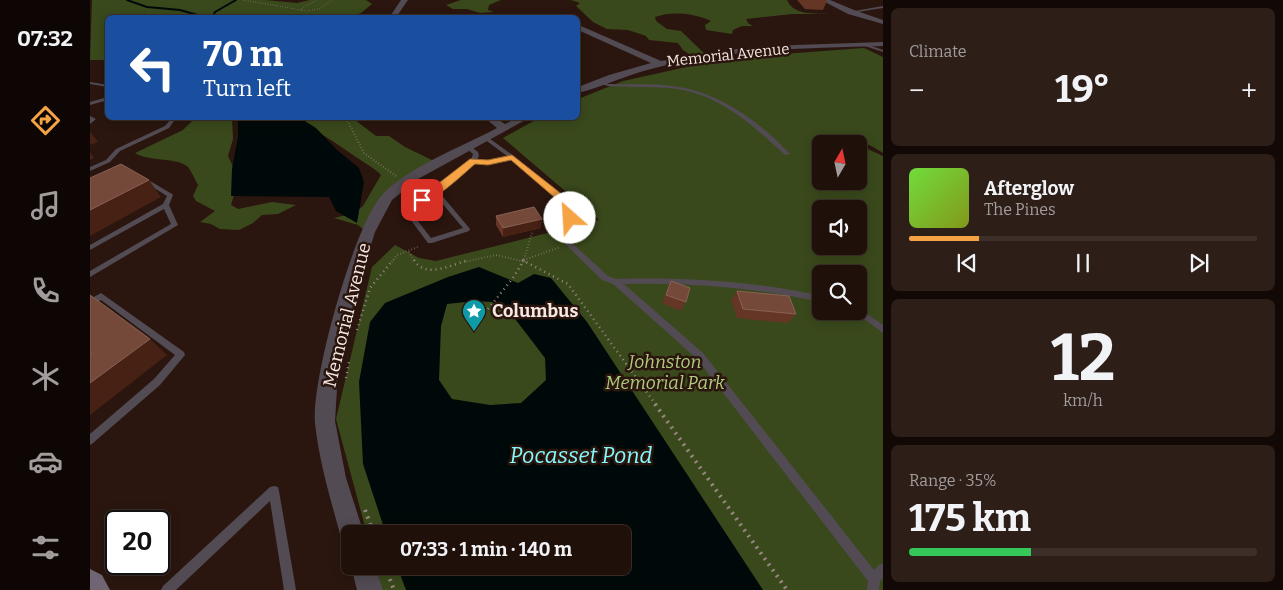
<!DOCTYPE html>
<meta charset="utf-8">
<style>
:root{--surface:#20100a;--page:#2d1e18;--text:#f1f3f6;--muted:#a29d9c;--line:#3d302b;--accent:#f5a345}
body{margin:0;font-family:Bitter,serif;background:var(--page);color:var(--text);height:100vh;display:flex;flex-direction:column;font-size:19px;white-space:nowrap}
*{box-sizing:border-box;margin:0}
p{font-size:16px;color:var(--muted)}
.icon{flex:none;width:28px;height:28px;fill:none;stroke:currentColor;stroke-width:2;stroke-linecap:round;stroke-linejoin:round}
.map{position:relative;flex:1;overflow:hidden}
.panel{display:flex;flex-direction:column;gap:8px;padding:8px;background:#120906;width:400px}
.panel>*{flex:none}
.banner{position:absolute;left:15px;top:15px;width:475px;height:105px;border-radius:8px;box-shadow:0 2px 12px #0003,0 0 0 1px var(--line);background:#1a4fa0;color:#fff;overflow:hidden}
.needle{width:32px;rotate:9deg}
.tools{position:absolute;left:722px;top:135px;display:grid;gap:10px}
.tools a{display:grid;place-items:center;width:55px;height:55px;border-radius:8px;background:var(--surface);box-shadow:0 2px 12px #0003,0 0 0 1px var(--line);font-size:25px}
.speed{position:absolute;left:15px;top:510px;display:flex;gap:10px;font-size:25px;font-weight:700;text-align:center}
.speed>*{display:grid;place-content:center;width:65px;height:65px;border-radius:50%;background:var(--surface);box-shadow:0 2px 12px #0003,0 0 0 1px var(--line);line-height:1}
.speed .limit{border:2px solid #111;border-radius:8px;background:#fff;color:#111}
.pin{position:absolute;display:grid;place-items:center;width:42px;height:42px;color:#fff;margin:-21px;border-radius:10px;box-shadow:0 2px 8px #0006}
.me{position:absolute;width:55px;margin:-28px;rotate:334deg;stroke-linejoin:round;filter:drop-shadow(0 0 4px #0008)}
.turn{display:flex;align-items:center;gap:18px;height:105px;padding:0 15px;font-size:22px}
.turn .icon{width:65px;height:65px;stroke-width:2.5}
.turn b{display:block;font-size:35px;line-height:42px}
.big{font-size:38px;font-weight:700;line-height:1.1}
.panel .widget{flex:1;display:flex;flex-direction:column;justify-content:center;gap:8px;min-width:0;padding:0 18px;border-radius:8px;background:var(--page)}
.panel .dial{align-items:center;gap:0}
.dial b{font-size:65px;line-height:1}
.song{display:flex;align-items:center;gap:15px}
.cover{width:60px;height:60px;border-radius:8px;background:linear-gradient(135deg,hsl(100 70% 55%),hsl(70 70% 35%))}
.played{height:5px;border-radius:2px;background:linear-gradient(90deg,var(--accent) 20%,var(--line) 20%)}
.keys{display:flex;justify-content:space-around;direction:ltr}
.heat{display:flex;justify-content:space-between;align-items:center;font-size:28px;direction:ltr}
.charge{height:8px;border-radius:4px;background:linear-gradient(90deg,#34c759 35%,var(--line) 0)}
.trip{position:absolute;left:251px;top:525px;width:290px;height:50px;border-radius:8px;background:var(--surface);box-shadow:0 2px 12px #0003,0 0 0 1px var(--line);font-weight:700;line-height:50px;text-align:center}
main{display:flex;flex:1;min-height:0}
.tabs{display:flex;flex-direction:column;width:90px;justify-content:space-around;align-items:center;background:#0d0604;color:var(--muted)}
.tabs .icon{width:35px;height:35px}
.tabs .active{color:var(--accent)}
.tabs b{font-size:22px;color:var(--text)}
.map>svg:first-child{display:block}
.green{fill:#3a491c;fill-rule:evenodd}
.water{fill:#000909;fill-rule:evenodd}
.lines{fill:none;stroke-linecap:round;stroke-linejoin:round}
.stream{stroke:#000909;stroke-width:2}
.path-far3{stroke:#988781;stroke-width:1;stroke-dasharray:0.5 2;stroke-linecap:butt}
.path-far2{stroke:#988781;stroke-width:2;stroke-dasharray:0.5 2.5;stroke-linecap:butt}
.path-far1{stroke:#988781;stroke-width:2.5;stroke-dasharray:1 4;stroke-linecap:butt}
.path{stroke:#988781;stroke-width:4;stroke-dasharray:2 5;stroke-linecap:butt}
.service{fill:#524b53;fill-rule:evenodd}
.minor{fill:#524b53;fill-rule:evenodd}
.secondary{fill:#706572;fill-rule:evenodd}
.wall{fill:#653625}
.shaded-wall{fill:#472113}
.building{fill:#75493a;stroke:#896254}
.route{fill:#f5a345;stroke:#9f6a2d}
.labels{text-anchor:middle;stroke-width:5;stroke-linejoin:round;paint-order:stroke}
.far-street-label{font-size:15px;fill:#f7e8e3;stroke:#2a160e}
.poi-label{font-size:18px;font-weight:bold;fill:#f7e8e3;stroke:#2a160e;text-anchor:start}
.street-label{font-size:18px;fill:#f7e8e3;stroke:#2a160e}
.park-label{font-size:18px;font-style:italic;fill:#afcc7e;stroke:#2a160e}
.near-water-label{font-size:22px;font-style:italic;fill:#85fbfd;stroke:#2a160e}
</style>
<main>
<nav class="tabs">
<b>07:32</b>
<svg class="icon active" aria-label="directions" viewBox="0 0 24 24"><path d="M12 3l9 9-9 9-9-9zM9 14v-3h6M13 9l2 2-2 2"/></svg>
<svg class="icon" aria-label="music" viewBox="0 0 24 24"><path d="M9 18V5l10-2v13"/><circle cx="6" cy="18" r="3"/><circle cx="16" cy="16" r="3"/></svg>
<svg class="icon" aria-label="phone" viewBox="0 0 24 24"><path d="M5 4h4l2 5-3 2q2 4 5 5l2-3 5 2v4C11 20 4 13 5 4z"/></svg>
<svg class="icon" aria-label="climate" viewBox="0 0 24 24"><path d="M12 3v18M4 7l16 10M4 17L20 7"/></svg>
<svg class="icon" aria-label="car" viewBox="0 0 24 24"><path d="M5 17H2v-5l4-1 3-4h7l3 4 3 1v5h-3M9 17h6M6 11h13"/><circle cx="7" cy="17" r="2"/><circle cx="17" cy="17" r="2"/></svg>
<svg class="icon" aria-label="filters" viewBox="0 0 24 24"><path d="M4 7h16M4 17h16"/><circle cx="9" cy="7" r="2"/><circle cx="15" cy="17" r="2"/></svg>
</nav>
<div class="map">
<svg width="793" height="590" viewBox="0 0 793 590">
<rect width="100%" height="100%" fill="#2a160e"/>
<g class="green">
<polygon points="2,0 175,0 207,3 220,0 276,0 282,4 271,13 259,17 18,18 17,60 0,60"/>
<polygon points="371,0 411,0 399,5 398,10 404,12 390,13 377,9 363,9 356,5"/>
<path d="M481,0h216c7,16 28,13 42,14h-37l-46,5 2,4 5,3h-11l-9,4 -1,4 -26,-4 -1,-5 6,-4c-18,-8 -38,-10 -56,-4l1,4 11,8 14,2 25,24 -13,2 -10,-7 -5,-7 -29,-3 -3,-4 -18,-6 -21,-1 -14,-7 -17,-16 4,-3z"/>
<path d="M774,48l19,9v96c-12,-8 -33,-18 -47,-19l20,10h-35v37h38v-36l24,11v434h-501l-6,-24h246v-32h-255l-31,-115 36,-152 23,-22 24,13 17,3 163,-41 -96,-82 36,-20h39v-19l45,-18 104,-23zM731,209h38v37h-38zM731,274h38v37h-38z"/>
<path d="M105,118h37l1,21 -5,17 8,17v15l-5,17 7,4 34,-7 24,3 -18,9 -16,1 -9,8 -14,7 -19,-1 -9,-5 -11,-2 15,-11 -19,-10 -3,-5 5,-11c-3,-5 -6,-13 -10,-18 -10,-10 -39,-5 -53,-14l48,-23z"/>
<path d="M204,118h62l-1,2 21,16h13l16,11 31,15 -45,34 -23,37 -10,-8 -24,-7 21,-5 8,-7 18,-31c-6,-7 -14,-10 -22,-16 -22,-15 -42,-29 -65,-41z"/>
</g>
<g class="water">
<polygon points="148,118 210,118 226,128 247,150 269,168 274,182 267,223 246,211 239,197 141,196 142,169 148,137"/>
<path d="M389,267l39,16 16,-9 17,4 36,44 176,268h-357l-9,-24h225v-32h-236l-23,-70 -4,-82 11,-60 15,-19 63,-26zM385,301l17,1 17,9 36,47 1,22 -25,23 -31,2 -38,-6 -13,-19 2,-54 6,-22z"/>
</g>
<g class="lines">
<g class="stream">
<polyline points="37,0 57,7 90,10 118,18"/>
<polyline points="122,18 125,12 146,0"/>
</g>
<g class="path-far3">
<polyline points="153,0 217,11 229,9 242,0"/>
<polyline points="211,11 212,8 227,0"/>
</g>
<g class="path-far2">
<polyline points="256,118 274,153 306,176"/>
<polyline points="319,252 325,262"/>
<polyline points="434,260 470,247"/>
<polyline points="302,262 307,255 328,247"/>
<polyline points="374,262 406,255 436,262"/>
<polyline points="433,262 442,233"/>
</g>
<g class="path-far1">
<path d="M324,260c11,19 38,5 54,0"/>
<polyline points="432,260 478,284 566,405"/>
<polyline points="398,309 423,278 434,260"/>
<polyline points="267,330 280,288 303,260"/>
<polyline points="256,378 259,362"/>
</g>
<g class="path">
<polyline points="565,404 697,590"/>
<polyline points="275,510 284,534"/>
<polyline points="295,566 304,590"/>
</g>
<g class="service">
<polygon points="793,6 793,8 761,13 759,12"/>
<polygon points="773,43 793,50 793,52 772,45"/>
<path d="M510,81l9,3c23,1 47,-1 70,3 43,7 82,36 111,67l-5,1c-31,-29 -64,-59 -107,-66 -23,-3 -47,-1 -70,-3l-10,-3v-2z"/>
<polygon points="0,82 18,85 18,87 0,84"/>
<polygon points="18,97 18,100 0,105 0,102"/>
<polygon points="0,116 6,119 0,124"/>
<polygon points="82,118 86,118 79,128 30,151 20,162 0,171 0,167 16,160 26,149 75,126"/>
<path d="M396,136l28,20 53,44 11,35 -6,8 36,33 8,3c69,-2 138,2 205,17v6c-65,-14 -131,-20 -197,-18l79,69 171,217 5,-5 4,-2v15l-3,3 -1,9h-12l1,-9 -171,-222 -84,-75 -11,-4 -36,-35 -1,-2 7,-8 -10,-33 -51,-43 -23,5 -14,-1 -35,29 31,37 -1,2 -37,12h-4l-24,-32 3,-4 27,-16 37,-31 2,-6 -7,-6v-2h4l8,6 1,4 -2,4h11l19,-4 -23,-17v-2zM345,195l28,33 -32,10 -21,-27z"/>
<polygon points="55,178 82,194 83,195 79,205 88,225 0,277 0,271 81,224 74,209 0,250 0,245 73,204 77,196 53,181 53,179"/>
<polygon points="11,293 94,352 95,355 70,385 3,443 0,445 0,434 64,379 85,355 11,300 0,306 0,299"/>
<polygon points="769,308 793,325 793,333 766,313 765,311 769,311"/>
<polygon points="184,486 188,487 189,491 206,590 194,590 180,501 86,590 71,590 73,586 180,487"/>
</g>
<g class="minor">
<polygon points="311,0 318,0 307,16 327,18 299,18"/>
<polygon points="731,0 740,0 764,10 793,20 793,24 758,14"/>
<path d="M491,26l80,35 67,-11 39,-4 116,-4v4c-77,2 -157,3 -232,23 -25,6 -48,18 -73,24v-6l31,-12 42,-12 -73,-33v-3z"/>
<path d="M395,118h11l9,6 12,-6h12l-111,61 -26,21 -17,32 -14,45 -23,96 -3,48 11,57 18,56h-14v11l-6,-3 -4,-8c-10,-37 -21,-73 -25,-111 -4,-43 39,-197 67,-228 26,-28 81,-49 115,-67z"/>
<polygon points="261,566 285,566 293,590 267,590"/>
</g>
<polygon class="secondary" points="0,569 12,575 20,590 0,590"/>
</g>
<g class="wall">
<polygon points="707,0 737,0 737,1 733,10 715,9"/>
<polygon points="406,216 451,228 413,237 406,225"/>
<polygon points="581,281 596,302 591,311 572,303 577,290"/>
<polygon points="647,291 706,314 698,323 647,318 641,300"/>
</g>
<g class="shaded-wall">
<polygon points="0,131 8,142 0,145"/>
<polygon points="0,152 4,158 0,160"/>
<polygon points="59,180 71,197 0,236 0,210"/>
<polygon points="452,219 451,228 413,237 413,228"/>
<polygon points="60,339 77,355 0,415 0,383"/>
</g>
<g class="building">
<polygon points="31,164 59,180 0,210 0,178"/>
<polygon points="444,207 452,219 413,228 406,216"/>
<polygon points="581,281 600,288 596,302 576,295"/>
<polygon points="647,291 699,296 706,314 653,309"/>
<polygon points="0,295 60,339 0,383 0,355 2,354 0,353"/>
</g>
<path class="route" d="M422,155l56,44 7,19 -1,2h-7l-6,-17 -50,-43 -23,5 -13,-1c-11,9 -42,40 -56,38l-2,-2 53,-41 18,1z"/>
<defs>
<g id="sight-pin" transform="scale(1.25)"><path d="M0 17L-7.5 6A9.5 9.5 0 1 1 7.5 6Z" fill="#0f9aa8" stroke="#2a160e"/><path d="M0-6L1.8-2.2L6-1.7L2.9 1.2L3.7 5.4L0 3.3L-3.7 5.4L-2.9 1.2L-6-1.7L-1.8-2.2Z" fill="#fff"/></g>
</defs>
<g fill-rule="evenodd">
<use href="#sight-pin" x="384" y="311"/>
</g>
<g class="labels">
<g class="far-street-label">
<text transform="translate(638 55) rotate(-6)" y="5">Memorial Avenue</text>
</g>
<g class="poi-label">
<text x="402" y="317">Columbus</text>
</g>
<g class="street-label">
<text transform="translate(257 315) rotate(-76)" y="6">Memorial Avenue</text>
</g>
<g class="park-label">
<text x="575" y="368">Johnston<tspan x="575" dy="21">Memorial Park</tspan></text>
</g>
<g class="near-water-label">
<text x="491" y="463">Pocasset Pond</text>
</g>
</g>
</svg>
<div class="tools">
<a><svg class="needle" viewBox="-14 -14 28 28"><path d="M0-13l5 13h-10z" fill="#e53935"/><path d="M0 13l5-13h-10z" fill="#a29d9c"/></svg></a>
<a><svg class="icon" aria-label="sound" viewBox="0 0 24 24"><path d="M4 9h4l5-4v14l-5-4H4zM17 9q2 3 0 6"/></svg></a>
<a><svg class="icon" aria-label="search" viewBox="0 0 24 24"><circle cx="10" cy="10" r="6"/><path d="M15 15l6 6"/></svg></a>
</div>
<div class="speed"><div class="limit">20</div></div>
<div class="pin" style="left:332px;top:200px;background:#d93025"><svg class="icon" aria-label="arrive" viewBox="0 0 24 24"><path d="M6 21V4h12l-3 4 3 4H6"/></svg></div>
<svg class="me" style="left:480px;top:218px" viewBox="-20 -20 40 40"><circle r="19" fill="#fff"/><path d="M0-13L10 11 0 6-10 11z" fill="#f5a345"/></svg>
<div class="trip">07:33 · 1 min · 140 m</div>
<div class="banner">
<div class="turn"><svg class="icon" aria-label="left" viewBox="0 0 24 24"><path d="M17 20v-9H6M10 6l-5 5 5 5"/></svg><div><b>70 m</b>Turn left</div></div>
</div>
</div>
<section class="panel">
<div class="widget"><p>Climate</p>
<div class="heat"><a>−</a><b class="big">19°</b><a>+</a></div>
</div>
<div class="widget">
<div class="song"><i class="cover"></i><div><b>Afterglow</b><p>The Pines</p></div></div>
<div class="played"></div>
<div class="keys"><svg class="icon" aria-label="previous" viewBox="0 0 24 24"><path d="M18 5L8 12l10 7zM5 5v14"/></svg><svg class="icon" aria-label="pause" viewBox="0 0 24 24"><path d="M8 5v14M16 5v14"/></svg><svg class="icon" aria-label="next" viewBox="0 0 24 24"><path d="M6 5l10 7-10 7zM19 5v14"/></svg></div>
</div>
<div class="widget dial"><b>12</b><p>km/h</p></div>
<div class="widget"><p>Range · 35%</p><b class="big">175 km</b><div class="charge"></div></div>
</section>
</main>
